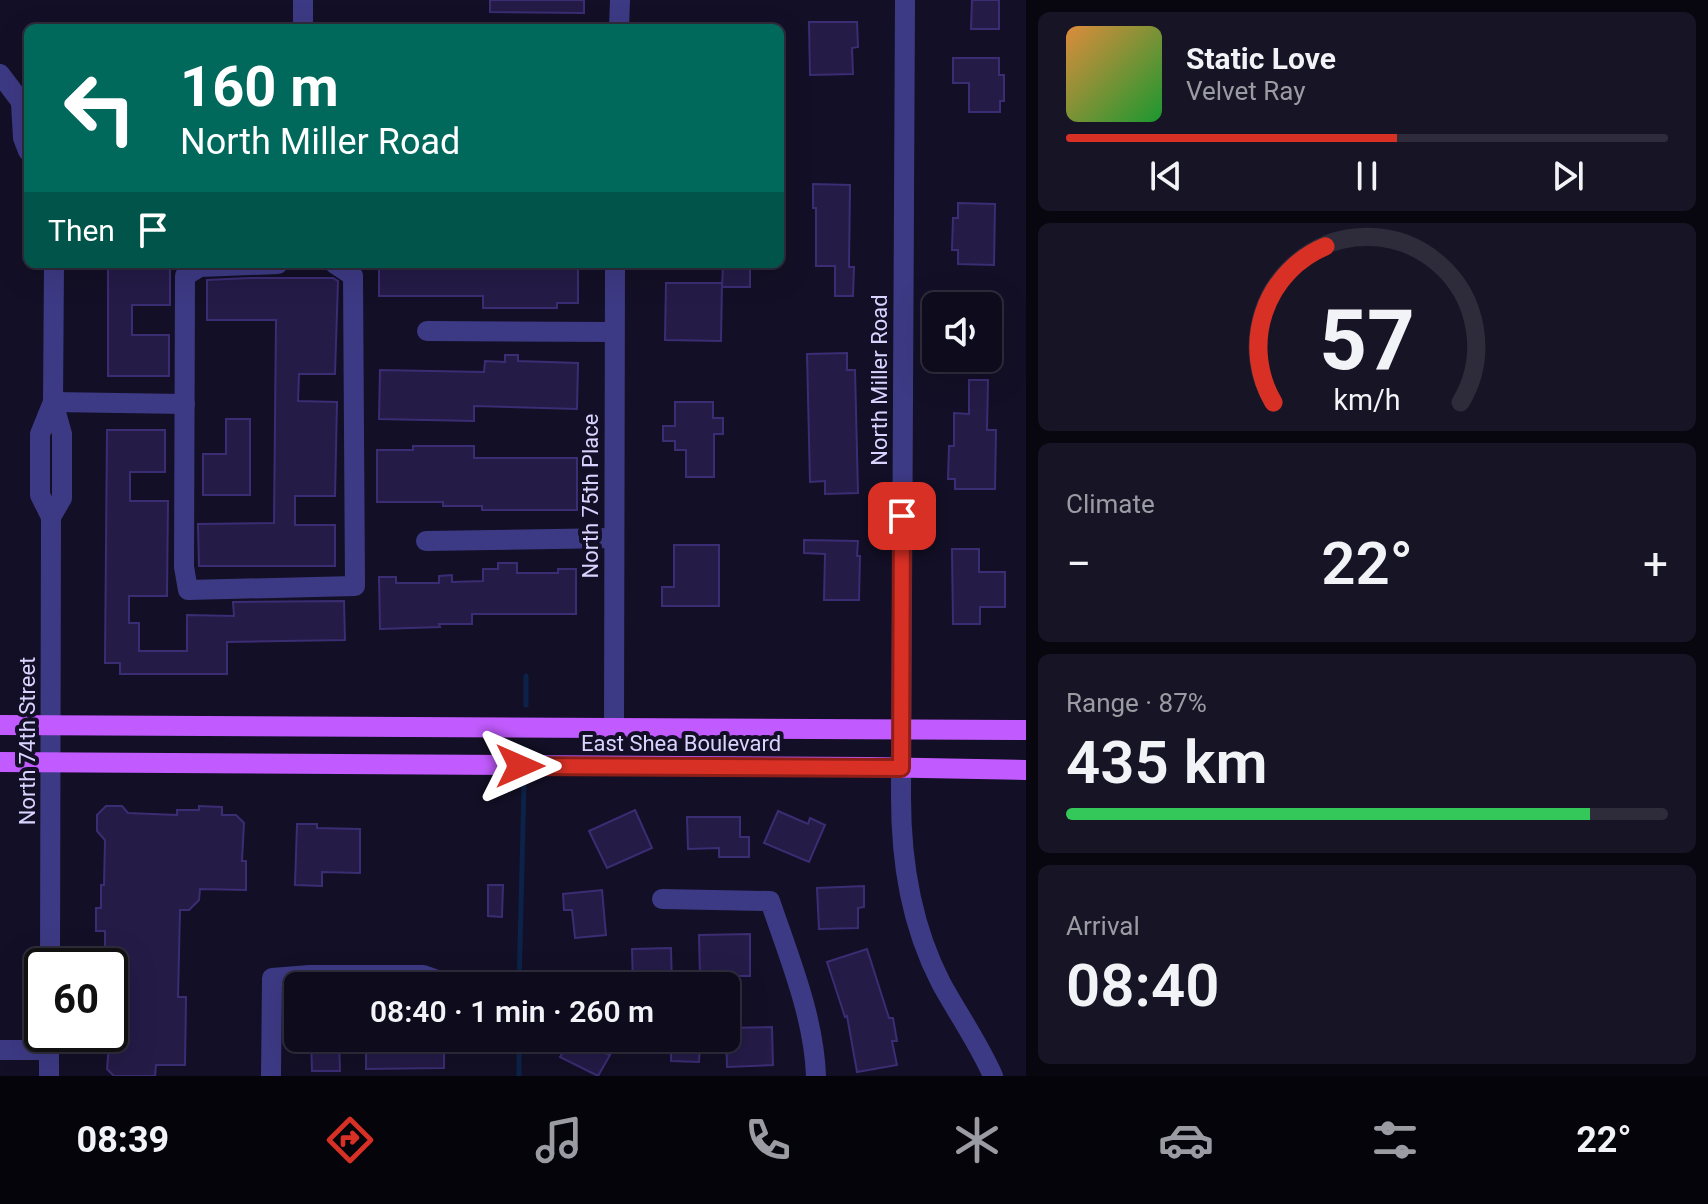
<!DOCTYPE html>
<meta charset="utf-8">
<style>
:root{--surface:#0e0b1c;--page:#171425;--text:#f1f3f6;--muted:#9b9ba3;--line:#2e2b3b;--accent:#d93025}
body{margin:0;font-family:Roboto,sans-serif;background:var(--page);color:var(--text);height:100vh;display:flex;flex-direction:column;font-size:30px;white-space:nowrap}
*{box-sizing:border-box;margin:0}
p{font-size:26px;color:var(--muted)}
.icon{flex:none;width:44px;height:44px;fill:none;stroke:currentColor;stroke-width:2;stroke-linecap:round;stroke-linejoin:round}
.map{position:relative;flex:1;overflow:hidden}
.side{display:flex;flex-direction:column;gap:12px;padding:12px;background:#08060f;width:682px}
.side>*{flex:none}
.guide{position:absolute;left:24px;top:24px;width:760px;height:244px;border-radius:12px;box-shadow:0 8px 32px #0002,0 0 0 2px var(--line);background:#00695c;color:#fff;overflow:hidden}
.controls{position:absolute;left:922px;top:292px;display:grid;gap:16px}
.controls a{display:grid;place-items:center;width:80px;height:80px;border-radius:12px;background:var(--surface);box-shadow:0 8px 32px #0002,0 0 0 2px var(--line);font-size:40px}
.speed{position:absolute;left:24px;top:948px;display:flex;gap:16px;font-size:40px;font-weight:700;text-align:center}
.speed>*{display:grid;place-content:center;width:104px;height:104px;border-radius:50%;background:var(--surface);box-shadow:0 8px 32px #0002,0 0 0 2px var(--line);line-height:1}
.speed .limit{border:4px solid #111;border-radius:12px;background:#fff;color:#111}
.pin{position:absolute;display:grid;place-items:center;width:68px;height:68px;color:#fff;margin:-34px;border-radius:16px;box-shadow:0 4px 12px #0006}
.me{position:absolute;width:88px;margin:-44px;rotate:90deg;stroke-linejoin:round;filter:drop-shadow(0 0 6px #0008)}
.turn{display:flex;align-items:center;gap:28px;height:168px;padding:0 24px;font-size:36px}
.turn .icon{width:104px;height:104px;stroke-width:2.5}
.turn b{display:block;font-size:56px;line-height:68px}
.then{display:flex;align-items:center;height:76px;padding:0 24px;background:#0003;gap:16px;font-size:30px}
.big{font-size:60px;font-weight:600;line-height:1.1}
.side .widget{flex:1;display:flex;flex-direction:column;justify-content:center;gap:12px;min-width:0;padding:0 28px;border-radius:12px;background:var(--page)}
.side .dial{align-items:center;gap:0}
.dial svg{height:208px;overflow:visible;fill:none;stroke:var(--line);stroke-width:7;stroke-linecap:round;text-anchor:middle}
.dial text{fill:var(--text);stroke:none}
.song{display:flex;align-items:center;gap:24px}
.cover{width:96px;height:96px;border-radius:12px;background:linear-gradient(135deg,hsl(30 70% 55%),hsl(130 70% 35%))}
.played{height:8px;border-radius:4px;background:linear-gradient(90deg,var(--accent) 55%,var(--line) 55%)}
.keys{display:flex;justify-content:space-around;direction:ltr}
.heat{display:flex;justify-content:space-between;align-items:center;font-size:44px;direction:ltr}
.charge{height:12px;border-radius:6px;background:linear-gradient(90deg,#34c759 87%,var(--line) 0)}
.trip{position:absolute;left:284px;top:972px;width:456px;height:80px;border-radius:12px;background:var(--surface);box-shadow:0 8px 32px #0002,0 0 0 2px var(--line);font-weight:600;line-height:80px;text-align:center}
.tabs{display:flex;height:128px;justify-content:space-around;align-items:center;background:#06040b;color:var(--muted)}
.tabs .icon{width:56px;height:56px}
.tabs .on{color:var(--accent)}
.tabs b{font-size:36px;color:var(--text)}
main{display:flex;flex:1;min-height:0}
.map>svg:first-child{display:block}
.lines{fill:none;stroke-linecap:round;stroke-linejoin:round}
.stream{stroke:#0c2248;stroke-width:5}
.building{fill:#241b47;stroke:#3b2d73;stroke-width:2}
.minor{stroke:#3d3a85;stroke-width:20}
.major{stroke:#c25bff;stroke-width:20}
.route-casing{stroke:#8d1f18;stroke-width:20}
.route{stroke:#d93025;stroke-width:14}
.labels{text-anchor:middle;stroke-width:8;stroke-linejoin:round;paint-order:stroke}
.street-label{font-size:22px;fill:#d9d4ff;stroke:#130f26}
</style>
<main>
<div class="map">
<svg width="1026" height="1076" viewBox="0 0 1026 1076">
<rect width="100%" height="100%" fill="#130f26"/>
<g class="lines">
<g class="stream">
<polyline points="526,705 526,676"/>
<polyline points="519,986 524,785"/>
<polyline points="519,1038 519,1076"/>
</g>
</g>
<g class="building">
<polygon points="490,0 584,0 584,13 490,12"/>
<polygon points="972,0 999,0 999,29 971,29"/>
<polygon points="809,22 857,22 858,47 852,48 853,74 810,75"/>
<polygon points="953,58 999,58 999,75 1004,75 1004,101 1000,101 1000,112 969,112 969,83 953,83"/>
<polygon points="813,184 850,185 849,267 854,267 853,296 835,296 835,266 816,266 816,208 813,208"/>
<polygon points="958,203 995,204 994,265 958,264 958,250 952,250 953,218 958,218"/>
<polygon points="108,264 170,264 170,305 132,305 132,335 169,335 169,376 108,376"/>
<polygon points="379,264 578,264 578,303 557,303 557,308 483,308 483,296 379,296"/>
<polygon points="723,266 750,267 750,287 722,287"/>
<polygon points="250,278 333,278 338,281 335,374 299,374 298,401 337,402 335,496 295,496 295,525 335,525 335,566 199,566 198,524 274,523 276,320 207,320 207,280"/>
<polygon points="666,283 722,283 721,341 665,340"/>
<polygon points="847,353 847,370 855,370 858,493 825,494 825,481 810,482 807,354"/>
<polygon points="505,355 518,355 518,361 578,363 577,409 474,406 474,421 379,419 380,370 484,372 485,361 505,362"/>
<polygon points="969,380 988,380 987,430 996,430 995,489 955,489 955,479 948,479 949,446 954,446 954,413 969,414"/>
<polygon points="675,402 713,402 713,418 723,418 723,434 714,434 714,477 686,477 686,450 675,450 675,441 663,441 663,426 675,426"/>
<polygon points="226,419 250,419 250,495 203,495 203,454 226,454"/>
<polygon points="107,430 165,430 165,472 130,472 130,501 168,501 167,596 129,596 129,623 139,623 139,651 187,651 187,615 234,616 233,602 344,601 345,640 227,642 227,674 120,674 120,663 105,663"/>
<polygon points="413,446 474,446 474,458 577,458 577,510 482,510 482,506 443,506 443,502 377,502 377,450 413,450"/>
<polygon points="804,540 858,541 857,556 860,556 859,600 824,600 825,554 804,553"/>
<polygon points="674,545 719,545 719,606 662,606 662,587 674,587"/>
<polygon points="952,549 979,549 979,572 1005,572 1005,607 980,607 980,624 953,624"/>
<polygon points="498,563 517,563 517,573 558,573 558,569 576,569 576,614 472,614 472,624 439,624 440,627 380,629 379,577 396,577 396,583 439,583 439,576 452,575 452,582 483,581 483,569 498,569"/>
<polygon points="106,806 122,806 128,813 177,815 177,810 199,810 199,806 222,807 222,815 236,815 244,823 242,861 246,861 246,890 200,889 199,900 189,910 180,910 178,997 186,997 185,1065 156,1065 155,1076 114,1076 107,1069 110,1034 110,966 105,966 105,931 96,931 96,908 101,908 101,885 104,885 105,840 97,831 97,815"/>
<polygon points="635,810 652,848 607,868 589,831"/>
<polygon points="778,811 808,824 810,818 825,825 809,862 764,843"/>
<polygon points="687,817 740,817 740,837 749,837 749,857 719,857 719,848 688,849"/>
<polygon points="297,824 317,824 317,828 360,829 360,873 322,872 322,886 295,885"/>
<polygon points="488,885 503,885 502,917 488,916"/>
<polygon points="864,886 864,907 858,908 858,928 819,929 817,888"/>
<polygon points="602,890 606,935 575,938 572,910 564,910 563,894"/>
<polygon points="750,934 750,976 736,976 736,986 719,986 719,978 700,978 699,935"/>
<polygon points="671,948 672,986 633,986 632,949"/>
<polygon points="867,949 889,1018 893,1018 897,1041 892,1041 897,1065 857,1072 847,1016 845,1017 827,962"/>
<polygon points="772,1027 773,1065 727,1067 726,1028"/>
<polygon points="311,1038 339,1038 340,1071 312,1071"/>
<polygon points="366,1038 503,1038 503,1053 444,1053 444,1068 366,1069"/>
<polygon points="571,1038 608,1038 601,1051 610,1055 598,1076 560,1057"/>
<polygon points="653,1038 700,1038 699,1062 671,1061 671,1053 653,1053"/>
</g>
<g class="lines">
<g class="minor">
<path d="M905,0l-4,797c0,66 10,128 40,186 17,31 38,61 52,93"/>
<polyline points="303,28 303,0"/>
<polyline points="619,28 620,0"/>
<polyline points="0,74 28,111"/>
<polyline points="21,103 23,138 28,151"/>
<polyline points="278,264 200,267 185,276 184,567 188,590 355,586 353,276 335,264"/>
<polyline points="427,331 614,332"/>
<polyline points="53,402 185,404"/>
<polyline points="51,517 62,498 62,434 53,402 54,264"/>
<polyline points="426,541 613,538"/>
<polyline points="614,729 615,264"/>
<path d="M662,899l108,2c19,56 44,116 46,175"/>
<polyline points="50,966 51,517 40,495 40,434 53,402"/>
<polyline points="0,1050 49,1050"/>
<polyline points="49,1076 49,1034"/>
<polyline points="271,1076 272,978 310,975 423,975 449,984"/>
</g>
<g class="major">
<polyline points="0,725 1026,730"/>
<polyline points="0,762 869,767 1026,770"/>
</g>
</g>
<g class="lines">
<g class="route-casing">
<polyline id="route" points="520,766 901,768 902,516"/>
</g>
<use href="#route" class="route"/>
</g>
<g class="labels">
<g class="street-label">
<text transform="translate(879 380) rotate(-90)" y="8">North Miller Road</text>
<text transform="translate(590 496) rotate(-90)" y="8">North 75th Place</text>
<text transform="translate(27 741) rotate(-90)" y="8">North 74th Street</text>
<text x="681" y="751">East Shea Boulevard</text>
</g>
</g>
</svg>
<div class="controls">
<a><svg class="icon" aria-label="sound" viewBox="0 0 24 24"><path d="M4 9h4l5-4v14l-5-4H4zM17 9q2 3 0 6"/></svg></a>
</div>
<div class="speed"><div class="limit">60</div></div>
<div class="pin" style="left:902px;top:516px;background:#d93025"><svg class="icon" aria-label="arrive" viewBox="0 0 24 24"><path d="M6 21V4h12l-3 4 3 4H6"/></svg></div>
<svg class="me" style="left:520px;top:766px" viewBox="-20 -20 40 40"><path d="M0-17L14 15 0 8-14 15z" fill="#d93025" stroke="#fff" stroke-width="4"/></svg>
<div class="trip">08:40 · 1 min · 260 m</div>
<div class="guide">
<div class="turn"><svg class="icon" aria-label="left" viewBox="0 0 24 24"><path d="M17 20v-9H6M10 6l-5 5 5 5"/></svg><div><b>160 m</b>North Miller Road</div></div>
<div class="then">Then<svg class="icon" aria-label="arrive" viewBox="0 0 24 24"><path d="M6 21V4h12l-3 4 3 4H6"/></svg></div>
</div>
</div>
<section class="side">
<div class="widget">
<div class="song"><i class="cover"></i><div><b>Static Love</b><p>Velvet Ray</p></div></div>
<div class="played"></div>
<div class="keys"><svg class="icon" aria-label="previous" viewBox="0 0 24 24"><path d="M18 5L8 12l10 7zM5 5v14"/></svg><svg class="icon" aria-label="pause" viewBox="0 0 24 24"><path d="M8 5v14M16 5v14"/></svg><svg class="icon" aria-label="next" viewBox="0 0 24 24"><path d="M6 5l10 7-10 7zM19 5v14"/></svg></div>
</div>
<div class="widget dial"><svg viewBox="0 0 100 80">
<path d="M14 69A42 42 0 1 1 86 69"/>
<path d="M14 69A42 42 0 0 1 34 9" stroke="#d93025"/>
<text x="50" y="56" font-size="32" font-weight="700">57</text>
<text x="50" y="72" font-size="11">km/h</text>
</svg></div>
<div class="widget"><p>Climate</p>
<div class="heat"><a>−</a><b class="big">22°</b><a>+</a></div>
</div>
<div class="widget"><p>Range · 87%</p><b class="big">435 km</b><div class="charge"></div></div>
<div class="widget"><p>Arrival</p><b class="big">08:40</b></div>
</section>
</main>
<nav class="tabs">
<b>08:39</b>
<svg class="icon on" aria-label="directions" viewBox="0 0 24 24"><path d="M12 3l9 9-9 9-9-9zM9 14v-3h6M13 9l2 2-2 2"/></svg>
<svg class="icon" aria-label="music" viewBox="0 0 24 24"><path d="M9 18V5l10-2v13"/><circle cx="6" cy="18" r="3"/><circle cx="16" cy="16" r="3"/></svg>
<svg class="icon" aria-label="phone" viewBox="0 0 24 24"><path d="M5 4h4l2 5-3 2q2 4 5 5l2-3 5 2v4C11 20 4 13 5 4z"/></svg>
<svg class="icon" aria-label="climate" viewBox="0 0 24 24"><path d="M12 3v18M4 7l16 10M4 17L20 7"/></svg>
<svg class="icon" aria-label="car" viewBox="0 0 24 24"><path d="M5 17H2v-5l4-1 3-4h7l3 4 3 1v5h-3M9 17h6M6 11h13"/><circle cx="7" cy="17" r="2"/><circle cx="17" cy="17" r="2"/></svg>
<svg class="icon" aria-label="filters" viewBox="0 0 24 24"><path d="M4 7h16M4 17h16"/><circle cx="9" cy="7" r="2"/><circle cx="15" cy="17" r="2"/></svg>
<b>22°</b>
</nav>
